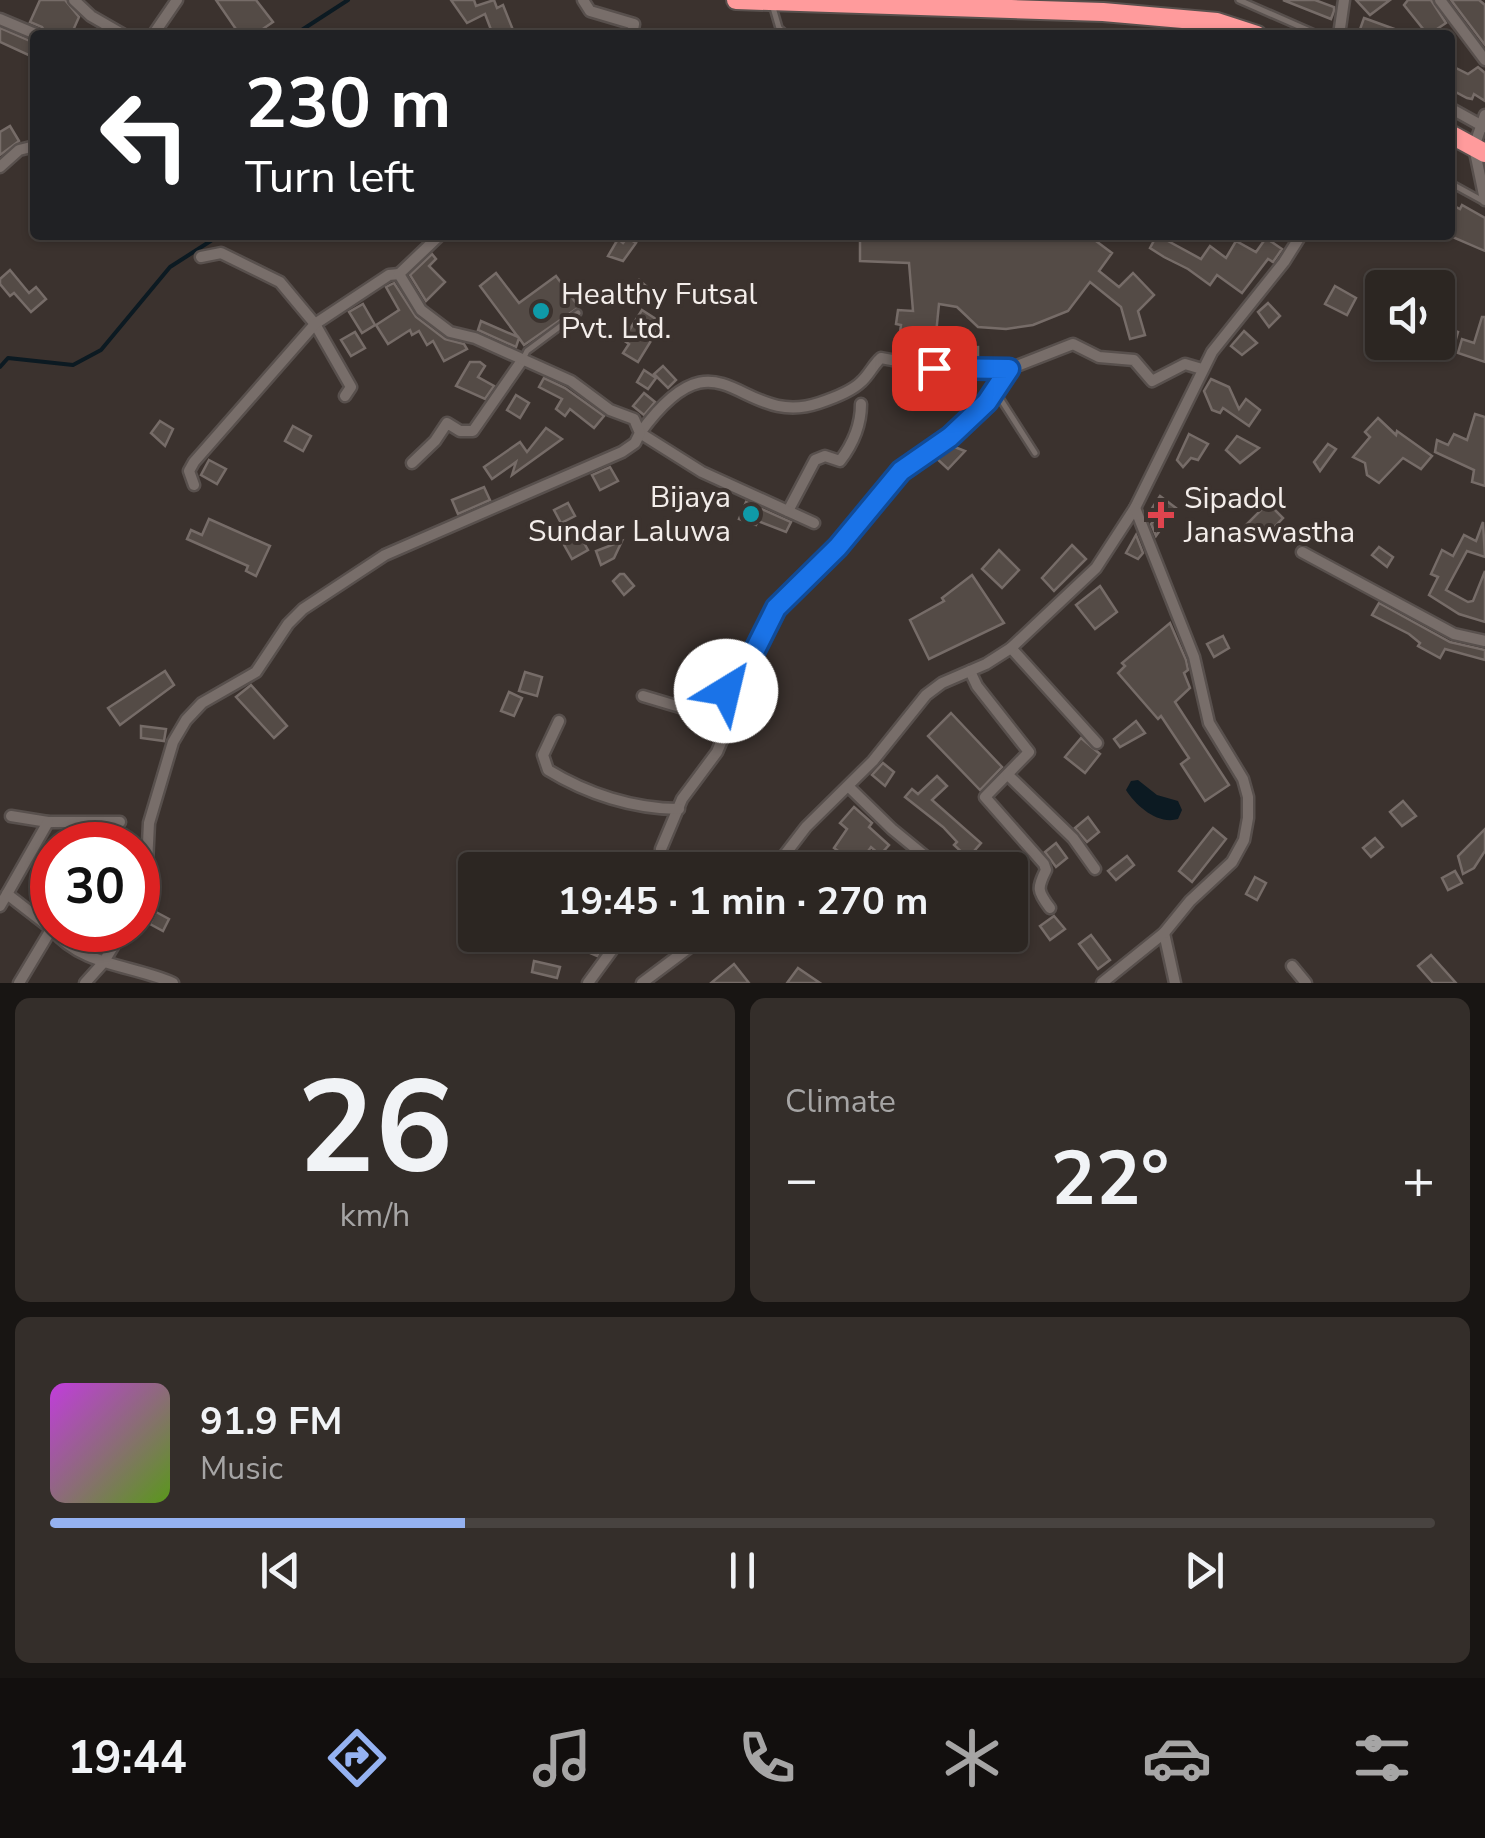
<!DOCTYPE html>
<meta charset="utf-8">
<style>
:root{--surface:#2c2622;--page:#342e2a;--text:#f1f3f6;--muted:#a6a5a5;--line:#484340;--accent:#95b2f1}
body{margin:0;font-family:"Nunito Sans",sans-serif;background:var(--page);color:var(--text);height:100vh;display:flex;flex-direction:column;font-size:38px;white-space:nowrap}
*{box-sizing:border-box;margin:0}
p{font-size:32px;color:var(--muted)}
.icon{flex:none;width:55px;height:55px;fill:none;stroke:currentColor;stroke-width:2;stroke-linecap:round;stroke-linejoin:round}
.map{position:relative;height:983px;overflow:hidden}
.panel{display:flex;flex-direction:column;gap:15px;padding:15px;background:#181513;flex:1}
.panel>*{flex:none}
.top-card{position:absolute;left:30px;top:30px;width:1425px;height:210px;border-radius:10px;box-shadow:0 2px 8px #0004,0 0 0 2px var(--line);background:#202124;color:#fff;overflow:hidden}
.controls{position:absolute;left:1365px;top:270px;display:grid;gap:20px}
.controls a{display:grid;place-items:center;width:90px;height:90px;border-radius:10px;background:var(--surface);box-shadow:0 2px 8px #0004,0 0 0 2px var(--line);font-size:50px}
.speed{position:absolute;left:30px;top:822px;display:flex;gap:20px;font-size:50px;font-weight:700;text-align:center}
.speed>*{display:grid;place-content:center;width:130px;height:130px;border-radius:50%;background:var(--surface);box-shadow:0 2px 8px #0004,0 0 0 2px var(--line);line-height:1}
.speed .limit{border:15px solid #d22;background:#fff;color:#111}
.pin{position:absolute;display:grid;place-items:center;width:85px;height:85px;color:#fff;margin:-42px;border-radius:20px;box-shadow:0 5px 15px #0006}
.me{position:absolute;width:110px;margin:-55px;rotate:36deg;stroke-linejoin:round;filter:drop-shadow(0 0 8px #0008)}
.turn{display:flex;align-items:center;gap:35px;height:210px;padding:0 50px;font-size:45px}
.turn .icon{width:130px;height:130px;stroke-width:2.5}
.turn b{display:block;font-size:70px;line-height:85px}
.big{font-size:75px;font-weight:700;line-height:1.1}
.panel .widget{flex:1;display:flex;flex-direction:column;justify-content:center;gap:15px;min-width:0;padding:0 35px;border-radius:15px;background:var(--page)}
.panel .dial{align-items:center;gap:0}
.dial b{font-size:130px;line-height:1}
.song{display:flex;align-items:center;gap:30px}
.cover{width:120px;height:120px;border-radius:15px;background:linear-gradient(135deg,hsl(290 70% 55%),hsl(90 70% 35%))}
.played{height:10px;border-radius:5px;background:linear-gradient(90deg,var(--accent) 30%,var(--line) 30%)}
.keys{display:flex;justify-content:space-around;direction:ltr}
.heat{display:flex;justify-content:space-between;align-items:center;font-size:55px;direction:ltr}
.panel .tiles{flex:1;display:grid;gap:15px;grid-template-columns:1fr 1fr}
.widget:last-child{grid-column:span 2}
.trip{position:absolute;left:458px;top:852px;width:570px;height:100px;border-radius:10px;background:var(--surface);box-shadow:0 2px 8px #0004,0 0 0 2px var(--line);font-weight:700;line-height:100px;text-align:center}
.tabs{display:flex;height:160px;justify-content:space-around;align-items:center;background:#120f0e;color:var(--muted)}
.tabs .icon{width:70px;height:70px}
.tabs .active{color:var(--accent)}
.tabs b{font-size:45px;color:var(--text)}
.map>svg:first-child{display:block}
.water{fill:#0c1a22}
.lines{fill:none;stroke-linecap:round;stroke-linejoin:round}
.stream{stroke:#0c1a22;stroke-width:4}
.building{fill:#544b46;stroke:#766c68;stroke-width:2.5}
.lane-casing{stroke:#58504d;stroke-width:10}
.street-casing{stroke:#58504d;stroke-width:15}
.highway-casing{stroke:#58504d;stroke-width:22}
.lane{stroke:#786e6a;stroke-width:5}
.street{stroke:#786e6a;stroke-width:10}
.highway{stroke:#ff9b9c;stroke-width:18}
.route-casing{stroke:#114b97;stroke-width:25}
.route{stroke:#1a73e8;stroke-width:18}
.culture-dot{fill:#0f9aa8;stroke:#3b322e;stroke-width:4}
.health-dot{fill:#e0444e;stroke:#3b322e;stroke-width:4}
.labels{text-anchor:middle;stroke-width:8;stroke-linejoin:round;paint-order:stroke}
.poi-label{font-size:30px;fill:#f3edea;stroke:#3b322e;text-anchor:start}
</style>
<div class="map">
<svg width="1485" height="983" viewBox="0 0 1485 983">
<rect width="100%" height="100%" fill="#3b322e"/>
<path class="water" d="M1138,780l19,15 21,6 4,9 -4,9c-20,6 -42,-13 -52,-29l5,-9z"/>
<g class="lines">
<g class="stream">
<polyline points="294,35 348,0"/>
<polyline points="0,367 8,358 73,365 101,350 170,267 220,235"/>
</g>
</g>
<g class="building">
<polygon points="40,0 65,0 79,17 71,35 47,35 42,27 30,22"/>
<polygon points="216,0 256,0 273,22 254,35 240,35"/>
<polygon points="451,0 474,0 476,6 494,0 497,8 503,5 515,35 493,35 485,14 467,23"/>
<polygon points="1283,0 1315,0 1334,7 1334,11 1331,19"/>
<polygon points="1356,0 1390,0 1370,15"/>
<polygon points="1408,0 1431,0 1446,23 1428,35 1404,5"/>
<polygon points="1451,0 1479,0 1485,5 1485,45"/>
<polygon points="1364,18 1408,34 1408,35 1358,35"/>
<polygon points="0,28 35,43 35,58 0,42"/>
<polygon points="1450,65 1468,74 1478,67 1485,73 1485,101 1474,94 1472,99 1467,98 1450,89"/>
<polygon points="10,126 19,141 0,155 0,132"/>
<polygon points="1450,204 1460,209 1462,205 1485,218 1485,251 1450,236"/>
<polygon points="860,235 1088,235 1112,253 1099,271 1119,287 1133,273 1154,295 1138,311 1145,335 1130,339 1121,307 1090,282 1068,311 1033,325 1006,329 978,327 957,307 939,304 936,334 919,332 919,336 909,335 900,332 901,325 896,324 898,310 913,311 909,263 860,261"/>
<polygon points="1157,235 1201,259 1210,246 1226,258 1236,241 1256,252 1266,238 1282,249 1273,262 1268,259 1242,293 1217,275 1210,285 1188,269 1164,257 1150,248"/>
<polygon points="627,238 636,243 623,261 608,256 618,239 623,243"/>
<polygon points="432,254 436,259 429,266 445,282 426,301 410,275"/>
<polygon points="10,270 29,293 36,287 46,299 31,312 14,293 10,296 0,284 0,279"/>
<polygon points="496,273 519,303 556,276 579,307 524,345 519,338 516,347 478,330 481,321 518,337 480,286"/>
<polygon points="639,280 654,293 645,304 629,289"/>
<polygon points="394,283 416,317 445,339 464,344 467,349 444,361 433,341 427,345 419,331 412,335 410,330 388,344 376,325 399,310 386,287"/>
<polygon points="1335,286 1356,298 1347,315 1325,304"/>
<polygon points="1268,303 1280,316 1269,327 1258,312"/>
<polygon points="363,304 375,325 362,333 349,312"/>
<polygon points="642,310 662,323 638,362 623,353 629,344 623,340"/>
<polygon points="1482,317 1485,317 1485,362 1458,353 1462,339 1474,343"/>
<polygon points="1438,324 1458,332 1454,346 1438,341"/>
<polygon points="1244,331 1257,343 1242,355 1231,346"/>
<polygon points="355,332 365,348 351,356 341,340"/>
<polygon points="1393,342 1420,342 1426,346 1420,356"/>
<polygon points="978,347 978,360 940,359 940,349"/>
<polygon points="470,362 480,362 485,366 478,377 494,386 485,399 456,386"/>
<polygon points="663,366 676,380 668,388 654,374"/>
<polygon points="644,370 656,378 648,389 637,382"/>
<polygon points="544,378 565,388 604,416 594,428 570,409 565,416 556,409 562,399 539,387"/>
<polygon points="1211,379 1229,387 1239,409 1246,399 1260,410 1249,426 1223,408 1220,413 1212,410 1204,391"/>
<polygon points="644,393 655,402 644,415 633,406"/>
<polygon points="516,395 529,403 520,418 507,410"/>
<polygon points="1475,414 1485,417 1485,486 1472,482 1474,470 1435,452 1437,440 1448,445 1454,434 1467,440"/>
<polygon points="1378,418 1396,435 1397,431 1432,456 1421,469 1403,458 1379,483 1367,475 1365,463 1353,457 1370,437 1365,432"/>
<polygon points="160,421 173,429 165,446 151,433"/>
<polygon points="293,426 311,436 303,451 285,441"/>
<polygon points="546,428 562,439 512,475 516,462 492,479 484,467 520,442 527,452"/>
<polygon points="1189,434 1208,444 1198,460 1191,458 1183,467 1177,460"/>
<polygon points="1237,436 1259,448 1240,463 1226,450"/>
<polygon points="1328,444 1336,449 1320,471 1314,462"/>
<polygon points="952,446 965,451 948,469 935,457"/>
<polygon points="209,460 226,469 217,484 201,475"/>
<polygon points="610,467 618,481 600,490 592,475"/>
<polygon points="484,487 490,500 458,514 452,500"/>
<polygon points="1160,496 1176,508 1156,536 1151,524 1156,518 1149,513"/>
<polygon points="746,502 791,522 786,532 758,521 756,525 739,519"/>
<polygon points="568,503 575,516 561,523 554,510"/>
<polygon points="1268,503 1283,518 1261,541 1245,526"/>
<polygon points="209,519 270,546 256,576 246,571 248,566 187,539 191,530 202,535"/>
<polygon points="1483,522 1485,557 1467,551 1446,590 1468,602 1473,601 1485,571 1485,622 1459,614 1429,595 1438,577 1431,574 1442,550 1453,556 1464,535 1476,541"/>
<polygon points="579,534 588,550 572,559 563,543"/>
<polygon points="1136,535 1143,553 1138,559 1126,553"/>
<polygon points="622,541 614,558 601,565 596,551"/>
<polygon points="1072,545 1086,559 1054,591 1042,578"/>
<polygon points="1379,547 1393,557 1387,567 1372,555"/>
<polygon points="999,550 1019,570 1002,588 982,569"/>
<polygon points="620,574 624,574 634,586 624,595 613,581"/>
<polygon points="972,575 1004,623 929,659 910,620 944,601 942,598"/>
<polygon points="1100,586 1117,612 1095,629 1076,605"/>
<polygon points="1379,603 1450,642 1485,650 1485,660 1445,649 1440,658 1418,646 1420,643 1409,634 1372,615"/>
<polygon points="1170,623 1186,660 1188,670 1184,673 1190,688 1175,702 1229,785 1205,801 1181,764 1189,758 1161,716 1158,719 1118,673 1125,666 1122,663"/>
<polygon points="1223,636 1229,648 1214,657 1207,644"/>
<polygon points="165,671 174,685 120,725 108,708"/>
<polygon points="525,672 542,677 537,696 519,691"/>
<polygon points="251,685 287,726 274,738 236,697"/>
<polygon points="509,692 522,698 514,716 501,711"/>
<polygon points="951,713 1002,767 980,790 928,736"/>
<polygon points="1136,721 1145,733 1120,747 1114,739"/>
<polygon points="141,726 166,729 164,741 141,738"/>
<polygon points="1081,738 1100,754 1085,773 1065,757"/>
<polygon points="883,763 894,772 885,786 872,775"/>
<polygon points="937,776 947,786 932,800 981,843 968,858 954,845 957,842 943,827 905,797 912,789 918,794"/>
<polygon points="1403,801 1416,816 1402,826 1390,812"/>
<polygon points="854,807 872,823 869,827 889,845 880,855 871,847 858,865 834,848 847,829 840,823"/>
<polygon points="1088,817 1099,832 1087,842 1075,828"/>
<polygon points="1213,828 1226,839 1192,882 1179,871"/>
<polygon points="1485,829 1485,851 1474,868 1463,874 1458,856"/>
<polygon points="1375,838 1383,847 1371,857 1363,848"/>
<polygon points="1056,843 1067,858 1056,867 1045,852"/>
<polygon points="1127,856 1134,865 1116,880 1108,871"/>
<polygon points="1455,871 1462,883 1448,890 1442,878"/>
<polygon points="1255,877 1266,883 1257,900 1246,894"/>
<polygon points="156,912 169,919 163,931 150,924"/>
<polygon points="1054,916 1065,929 1050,940 1040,926"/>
<polygon points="548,935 575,935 603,947 597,956"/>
<polygon points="1091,935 1110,960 1098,969 1079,944"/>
<polygon points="1431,955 1456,983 1433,983 1418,966"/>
<polygon points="534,961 560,967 557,978 532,972"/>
<polygon points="734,964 749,983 711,983"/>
<polygon points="798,968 820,983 787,983"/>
</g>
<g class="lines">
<g class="lane-casing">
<g id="lane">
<polyline points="1239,0 1319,35"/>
<polyline points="772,4 779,28 787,35"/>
<polyline points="1450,183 1483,201"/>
<polyline points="523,359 527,351 578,313"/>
<polyline points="996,392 1035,453"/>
</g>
</g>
<g class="street-casing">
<g id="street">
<polyline points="74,0 91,16 124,35"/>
<polyline points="583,0 590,11 634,24 632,35"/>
<polyline points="1440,0 1485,60"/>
<polyline points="0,19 38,35"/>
<polyline points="153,35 177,0"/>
<polyline points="1339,35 1344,0"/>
<polyline points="1450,108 1484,127"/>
<polyline points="1485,115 1474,147 1485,200"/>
<polyline points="0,167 19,150 35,146"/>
<polyline points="201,257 221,253 280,282 315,324 351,387 345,396"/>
<polyline points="412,463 435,441 447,423 460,431 473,431 523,359"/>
<polyline points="194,485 189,471 194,462 315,324 389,275 399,274"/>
<path d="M788,511l27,-51 10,-4 15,5c13,-17 21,-36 21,-57"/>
<path d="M814,523l-112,-51 -62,-39c81,-111 99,-3 179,-30 12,-4 33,-12 42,-21 8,-7 12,-17 20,-24l54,10 74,1 64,-25 26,13 35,3 18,21 33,-17 17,5"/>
<polyline points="1302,552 1454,634 1485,641"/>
<polyline points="1011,648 1097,743"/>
<path d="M970,671l7,15 52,66 -44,45 59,67 2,6c-9,18 -9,21 4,38"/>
<polyline points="643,696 710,716 721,727 722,740 717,752 682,799 661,849 660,870"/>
<polyline points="710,716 751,658 775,608 838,547 901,471 949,437 987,402 1009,369"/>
<path d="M559,721l-16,34 5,15c39,24 86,39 131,39"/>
<polyline points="1008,775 1073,838 1095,869"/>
<polyline points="849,787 892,829 942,870"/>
<polyline points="11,816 48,822 120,822"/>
<polyline points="773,870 806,827 873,761 926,695 942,683 986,664 1011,648 1096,568 1135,508 1212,352 1284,262 1301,235"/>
<polyline points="7,894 48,822"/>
<polyline points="138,902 146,883 149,823 173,742 186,720 202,703 256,672 288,624 303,609 385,555 622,452 635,443 640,433 634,419 610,410 571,381 475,338 450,332 421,310 399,274 440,235"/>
<polyline points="0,906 7,894 52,929"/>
<path d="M53,930c29,36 80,35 120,53"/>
<polyline points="1164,933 1175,983"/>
<polyline points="1292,966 1306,983"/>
<polyline points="19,983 52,928"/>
<polyline points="85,983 103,963 123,930"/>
<polyline points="588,983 623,935"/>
<polyline points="642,983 706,935"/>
<polyline points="1102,983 1164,933 1190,901 1232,862 1244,840 1248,818 1248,797 1243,779 1209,723 1194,657 1135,508"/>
</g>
</g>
<g class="highway-casing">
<g id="highway">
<polyline points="736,0 1103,12 1217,22 1257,35"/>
<polyline points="1450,134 1485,153"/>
</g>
</g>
<use href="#lane" class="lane"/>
<use href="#street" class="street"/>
<use href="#highway" class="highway"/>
</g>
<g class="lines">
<g class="route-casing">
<polyline id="route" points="726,691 751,658 776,608 838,547 901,471 950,437 987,402 1009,369 934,368"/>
</g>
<use href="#route" class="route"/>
</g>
<g class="culture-dot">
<circle cx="541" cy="311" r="10"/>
<circle cx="751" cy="514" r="10"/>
</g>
<path class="health-dot" d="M1156 500h10v10h10v10h-10v10h-10v-10h-10v-10h10z"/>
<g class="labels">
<g class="poi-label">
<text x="561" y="304">Healthy Futsal<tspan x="561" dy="34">Pvt. Ltd.</tspan></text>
<text x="731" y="507" text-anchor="end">Bijaya<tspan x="731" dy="34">Sundar Laluwa</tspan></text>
<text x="1184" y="508">Sipadol<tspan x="1184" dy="34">Janaswastha</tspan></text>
</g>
</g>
</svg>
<div class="controls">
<a><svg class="icon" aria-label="sound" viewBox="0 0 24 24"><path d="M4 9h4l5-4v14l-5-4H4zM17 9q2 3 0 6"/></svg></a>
</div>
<div class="speed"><div class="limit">30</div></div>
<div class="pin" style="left:934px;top:368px;background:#d93025"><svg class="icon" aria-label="arrive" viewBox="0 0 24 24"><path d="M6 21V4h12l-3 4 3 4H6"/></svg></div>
<svg class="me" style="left:726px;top:691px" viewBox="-20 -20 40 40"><circle r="19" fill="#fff"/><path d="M0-13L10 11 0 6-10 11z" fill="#1a73e8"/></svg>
<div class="trip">19:45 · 1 min · 270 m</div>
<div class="top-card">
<div class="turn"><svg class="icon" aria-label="left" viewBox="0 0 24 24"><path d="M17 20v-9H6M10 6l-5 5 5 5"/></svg><div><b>230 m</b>Turn left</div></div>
</div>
</div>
<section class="panel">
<div class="tiles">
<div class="widget dial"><b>26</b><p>km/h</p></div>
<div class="widget"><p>Climate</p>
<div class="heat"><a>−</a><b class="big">22°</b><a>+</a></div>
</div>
<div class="widget">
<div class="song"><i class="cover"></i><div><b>91.9 FM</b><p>Music</p></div></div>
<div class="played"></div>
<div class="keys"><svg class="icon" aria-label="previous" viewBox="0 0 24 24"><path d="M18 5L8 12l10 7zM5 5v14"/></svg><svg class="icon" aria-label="pause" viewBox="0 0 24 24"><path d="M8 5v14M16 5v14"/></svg><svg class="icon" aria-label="next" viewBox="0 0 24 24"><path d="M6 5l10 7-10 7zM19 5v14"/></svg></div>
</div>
</div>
</section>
<nav class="tabs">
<b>19:44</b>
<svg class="icon active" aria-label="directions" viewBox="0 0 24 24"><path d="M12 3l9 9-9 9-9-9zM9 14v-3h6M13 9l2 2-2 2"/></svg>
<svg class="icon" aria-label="music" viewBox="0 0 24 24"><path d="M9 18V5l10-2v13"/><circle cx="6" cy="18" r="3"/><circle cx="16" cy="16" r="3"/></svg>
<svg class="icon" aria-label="phone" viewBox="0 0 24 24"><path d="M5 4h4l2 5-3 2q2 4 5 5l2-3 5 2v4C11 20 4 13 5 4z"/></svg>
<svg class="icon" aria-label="climate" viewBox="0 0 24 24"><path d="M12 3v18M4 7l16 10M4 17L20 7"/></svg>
<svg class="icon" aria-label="car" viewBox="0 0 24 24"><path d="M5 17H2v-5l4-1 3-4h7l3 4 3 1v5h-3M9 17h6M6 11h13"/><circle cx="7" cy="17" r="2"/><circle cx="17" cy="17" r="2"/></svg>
<svg class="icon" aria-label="filters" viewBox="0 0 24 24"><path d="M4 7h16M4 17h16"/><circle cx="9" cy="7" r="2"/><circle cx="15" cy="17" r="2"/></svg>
</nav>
